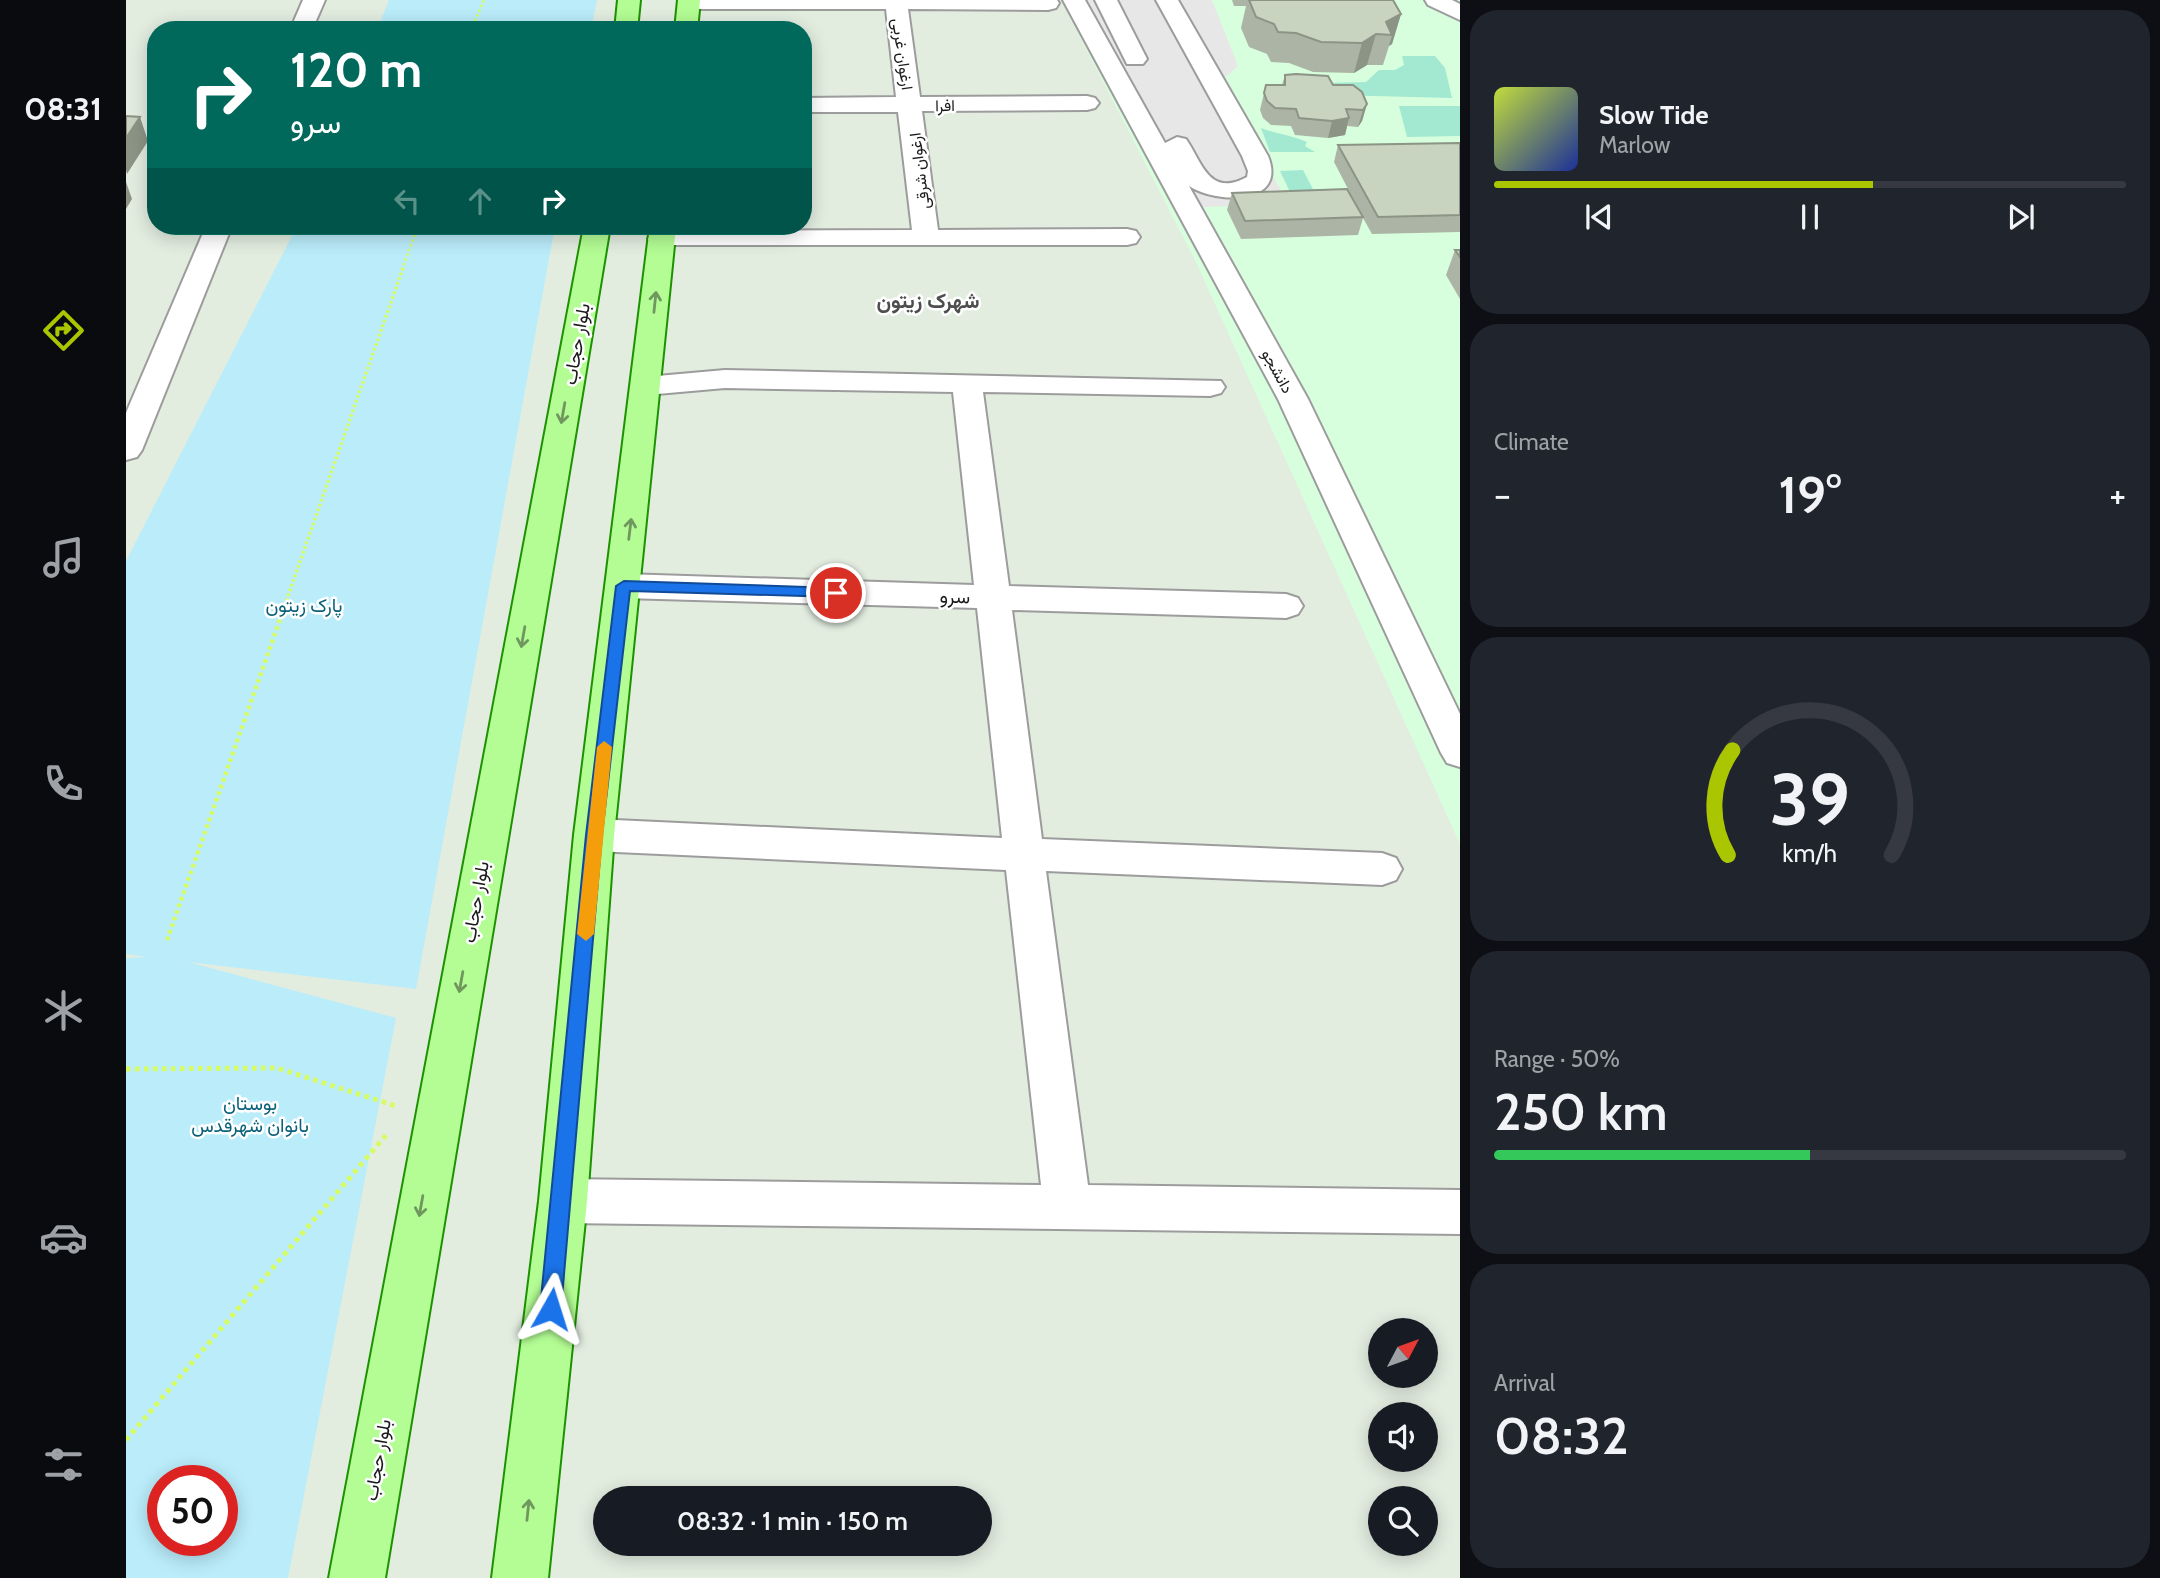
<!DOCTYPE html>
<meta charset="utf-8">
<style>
:root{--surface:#171b24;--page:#20242c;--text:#f1f3f6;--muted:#9ea1a6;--line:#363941;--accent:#aac600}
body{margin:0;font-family:Cabin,Vazirmatn,sans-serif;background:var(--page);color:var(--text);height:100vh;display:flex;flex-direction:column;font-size:26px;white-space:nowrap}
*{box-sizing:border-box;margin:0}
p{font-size:23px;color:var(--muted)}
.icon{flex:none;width:38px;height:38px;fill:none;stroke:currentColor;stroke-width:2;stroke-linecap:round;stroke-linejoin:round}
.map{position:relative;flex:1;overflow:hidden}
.sheet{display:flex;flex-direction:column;gap:10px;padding:10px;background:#0d0f14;width:700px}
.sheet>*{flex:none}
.guide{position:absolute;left:21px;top:21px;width:665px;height:214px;border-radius:28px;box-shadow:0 4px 18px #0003;background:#00695c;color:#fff;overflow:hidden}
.needle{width:46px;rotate:49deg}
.fabs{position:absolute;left:1242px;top:1318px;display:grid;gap:14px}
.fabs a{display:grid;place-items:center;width:70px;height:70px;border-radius:50%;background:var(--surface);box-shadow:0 4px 18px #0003;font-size:35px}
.speed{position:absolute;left:21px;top:1465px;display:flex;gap:14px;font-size:35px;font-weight:700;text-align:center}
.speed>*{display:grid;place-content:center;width:91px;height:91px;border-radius:50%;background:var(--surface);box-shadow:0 4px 18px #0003;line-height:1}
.speed .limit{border:10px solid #d22;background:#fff;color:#111}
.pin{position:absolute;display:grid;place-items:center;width:60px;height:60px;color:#fff;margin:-30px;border:4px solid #fff;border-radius:50%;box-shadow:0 2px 7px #0007}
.me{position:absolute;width:77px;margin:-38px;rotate:6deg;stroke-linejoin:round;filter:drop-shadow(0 0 5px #0008)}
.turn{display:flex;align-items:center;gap:24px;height:147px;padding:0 28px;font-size:32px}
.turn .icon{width:91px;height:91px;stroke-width:2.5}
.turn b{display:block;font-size:49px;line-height:60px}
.lanes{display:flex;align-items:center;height:66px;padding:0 28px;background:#0003;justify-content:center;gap:35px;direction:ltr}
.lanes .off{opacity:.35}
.big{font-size:52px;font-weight:600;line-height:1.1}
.sheet .widget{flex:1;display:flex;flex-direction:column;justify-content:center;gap:10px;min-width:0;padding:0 24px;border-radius:28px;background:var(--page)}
.sheet .dial{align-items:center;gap:0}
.dial svg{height:182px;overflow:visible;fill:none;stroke:var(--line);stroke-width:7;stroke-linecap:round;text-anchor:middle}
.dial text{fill:var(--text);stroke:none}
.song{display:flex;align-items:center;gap:21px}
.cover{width:84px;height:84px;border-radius:10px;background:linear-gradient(135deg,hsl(70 70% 55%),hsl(230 70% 35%))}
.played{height:7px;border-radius:4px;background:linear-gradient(90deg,var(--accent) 60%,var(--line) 60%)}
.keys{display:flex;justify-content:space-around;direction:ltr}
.heat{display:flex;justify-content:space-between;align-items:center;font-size:38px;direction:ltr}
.charge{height:10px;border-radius:5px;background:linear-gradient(90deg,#34c759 50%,var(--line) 0)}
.trip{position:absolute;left:467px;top:1486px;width:399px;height:70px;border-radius:35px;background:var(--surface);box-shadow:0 4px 18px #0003;font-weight:600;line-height:70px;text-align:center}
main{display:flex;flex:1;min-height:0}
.dock{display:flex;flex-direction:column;width:126px;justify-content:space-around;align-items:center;background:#090b0e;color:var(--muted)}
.dock .icon{width:49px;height:49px}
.dock .on{color:var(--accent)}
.dock b{font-size:32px;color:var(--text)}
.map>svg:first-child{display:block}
.education{fill:#d7ffdd}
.grass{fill:#a3e9d1}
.park{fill:#baecfa;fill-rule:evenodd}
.parking{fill:#e7e7e7}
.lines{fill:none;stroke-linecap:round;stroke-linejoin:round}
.minor-casing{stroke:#9c9c9c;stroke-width:4}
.major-casing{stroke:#1c9200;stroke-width:4}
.path-far3{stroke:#d6fc62;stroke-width:2.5;stroke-dasharray:2.5 2.5;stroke-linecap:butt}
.path-far2{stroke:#d6fc62;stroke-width:3.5;stroke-dasharray:2.5 2.5;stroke-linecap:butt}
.path-far1{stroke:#d6fc62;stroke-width:4.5;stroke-dasharray:3.5 3.5;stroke-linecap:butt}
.path{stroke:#d6fc62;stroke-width:5;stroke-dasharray:4.5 4.5;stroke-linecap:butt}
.minor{fill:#fff;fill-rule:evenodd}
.major{fill:#b3fd94;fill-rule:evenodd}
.wall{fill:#acb5a5}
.shaded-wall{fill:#8c9486}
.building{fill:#c8d3c0;stroke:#8c9486;stroke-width:2}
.oneway{stroke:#6f975e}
.route{fill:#1a73e8;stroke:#114b97;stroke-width:2}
.slow{fill:#f59e0b}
.labels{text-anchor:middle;stroke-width:5;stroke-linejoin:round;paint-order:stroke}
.far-street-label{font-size:16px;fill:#1b1b1b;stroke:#fff}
.street-label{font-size:19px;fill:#1b1b1b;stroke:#fff}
.park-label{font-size:19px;fill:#096079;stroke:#fff}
.far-district-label{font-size:21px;font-weight:bold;fill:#4e4e4e;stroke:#fff}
</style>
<main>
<nav class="dock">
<b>08:31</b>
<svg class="icon on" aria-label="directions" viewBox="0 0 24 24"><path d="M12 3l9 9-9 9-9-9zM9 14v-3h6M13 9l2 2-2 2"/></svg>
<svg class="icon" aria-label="music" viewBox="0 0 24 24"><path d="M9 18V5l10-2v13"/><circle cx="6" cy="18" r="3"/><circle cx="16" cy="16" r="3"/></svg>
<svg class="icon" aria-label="phone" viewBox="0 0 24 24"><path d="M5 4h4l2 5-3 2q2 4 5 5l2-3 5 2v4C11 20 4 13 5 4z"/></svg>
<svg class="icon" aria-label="climate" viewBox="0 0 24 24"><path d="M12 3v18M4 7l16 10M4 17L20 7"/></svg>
<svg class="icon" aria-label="car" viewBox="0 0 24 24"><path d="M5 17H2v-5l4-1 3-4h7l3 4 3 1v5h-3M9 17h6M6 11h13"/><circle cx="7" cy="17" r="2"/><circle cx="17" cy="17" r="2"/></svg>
<svg class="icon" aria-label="filters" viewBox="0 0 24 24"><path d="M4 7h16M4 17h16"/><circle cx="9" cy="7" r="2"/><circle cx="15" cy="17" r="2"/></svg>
</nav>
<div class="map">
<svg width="1334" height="1578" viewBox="0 0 1334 1578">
<rect width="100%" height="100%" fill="#e2ede0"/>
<polygon class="education" points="935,0 1334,0 1334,844 1070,262"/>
<g class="grass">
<polygon points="1276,56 1309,56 1319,68 1326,98 1207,95 1194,83 1240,82 1253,70 1269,70 1278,65"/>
<polygon points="1273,106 1334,106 1334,136 1281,137"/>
<path d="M1135,128c16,6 30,7 46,14l-2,4 10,6h-45z"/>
<polygon points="1177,170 1189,193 1165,194 1154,171"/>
</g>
<g class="park">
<polygon points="263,0 471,0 465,30 251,30"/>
<path d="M171,226h258l-139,763 -228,-27 208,56 -108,560h-162v-620l21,-1 -21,-3v-393zM37,1480h59v60h-59z"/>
</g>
<polygon class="parking" points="954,0 1086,0 1112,66 1093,83 1163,204 1052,208"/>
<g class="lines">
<g class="minor-casing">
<g id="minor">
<polygon points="177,0 199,0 186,30 164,30"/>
<polygon points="553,0 931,0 933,3 930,8 922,10 782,9 794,97 961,96 969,98 973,103 969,108 961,110 796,111 812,230 1001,229 1010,231 1014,237 1010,243 1001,245 526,245 522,239 526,233 535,231 786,230 772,112 677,112 677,98 770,97 760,9 563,9 555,7"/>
<path d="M937,0h22l80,143 12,-6 9,2c16,23 23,59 61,38l1,-6 -6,-15 -86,-156h22l90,156c20,50 -52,48 -79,30l119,213 152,315v53l-13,-4 -6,-10 -163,-354z"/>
<polygon points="969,0 991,0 1021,59 1017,64 1001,64"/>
<polygon points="1299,0 1326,0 1334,4 1334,20 1302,5"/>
<polygon points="80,226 106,226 16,450 11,457 0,460 0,413"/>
<polygon points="599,370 1095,381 1099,387 1095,393 1084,396 857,392 883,586 1160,594 1172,598 1177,606 1172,614 1160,618 886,610 916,839 1256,853 1270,858 1276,869 1270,880 1256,885 920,871 962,1185 1334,1190 1334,1234 437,1223 420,1217 413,1201 420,1185 437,1179 915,1185 880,870 468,851 454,846 448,835 454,824 468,819 876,838 851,608 498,598 486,594 481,586 486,578 498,574 848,585 827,392 599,388 520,395 509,392 505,386 509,380 520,377"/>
</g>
</g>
<g class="major-casing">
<g id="major">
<polygon points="492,0 514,0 511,30 489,30"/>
<polygon points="552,0 574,0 571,30 549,30"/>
<polygon points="458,226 484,226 259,1578 203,1578"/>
<polygon points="524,226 550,226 488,835 461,1201 422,1578 366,1578 413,1201 448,835"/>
</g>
</g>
<g class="path-far3">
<polyline points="345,30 358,0"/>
<polyline points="276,270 290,231 297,226"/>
</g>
<polyline class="path-far2" points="157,610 277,268"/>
<polyline class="path-far1" points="41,940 158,608"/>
<g class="path">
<polyline points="0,1069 151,1068 270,1106"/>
<polyline points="0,1440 261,1134"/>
</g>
<use href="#minor" class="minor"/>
<use href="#major" class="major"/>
</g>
<g class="wall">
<polygon points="1106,0 1267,0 1275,14 1266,44 1263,46 1257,65 1241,65 1228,73 1187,72 1163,63 1145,62 1141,54 1123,47 1115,28 1120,6 1108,6"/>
<polygon points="1159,75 1207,85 1241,104 1236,121 1232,127 1221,126 1219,135 1202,138 1169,135 1165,126 1145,125 1137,118 1134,110 1140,85 1156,85"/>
<polygon points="1334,143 1334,232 1246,234 1237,218 1232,235 1115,239 1101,210 1106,193 1233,210 1208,162 1212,145"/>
<polygon points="1329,250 1334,250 1334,299 1320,275"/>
</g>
<g class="shaded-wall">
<polygon points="1275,14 1266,44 1263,46 1266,35 1260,22"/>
<polygon points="1250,34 1241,65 1228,73 1236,43"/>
<polygon points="1241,104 1236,121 1232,127 1237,110"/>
<polygon points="14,117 22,141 1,174 0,170 0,138"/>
<polygon points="1223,118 1219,135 1202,138 1206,121"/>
<polygon points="0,182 6,199 0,209"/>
</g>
<g class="building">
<polygon points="1123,0 1267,0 1275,14 1260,22 1266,35 1250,34 1236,43 1195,42 1170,33 1152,32 1148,24 1130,17"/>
<polygon points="1170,74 1202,76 1207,85 1227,85 1236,92 1241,104 1237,110 1220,109 1223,118 1206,121 1173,118 1170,109 1149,108 1141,101 1138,93 1140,85 1159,85 1159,75"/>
<polygon points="0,116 14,117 0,138"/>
<polygon points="1334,143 1334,215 1252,217 1212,145"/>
<polygon points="1221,189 1237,217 1119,221 1106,193"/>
<polygon points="1329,250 1334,250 1334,257"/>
</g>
<defs><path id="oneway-shaft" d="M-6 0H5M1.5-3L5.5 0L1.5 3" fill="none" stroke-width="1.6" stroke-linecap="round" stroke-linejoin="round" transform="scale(1.75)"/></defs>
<g class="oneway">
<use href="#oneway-shaft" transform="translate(529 302) rotate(-84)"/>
<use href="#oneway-shaft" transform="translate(437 413) rotate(100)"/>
<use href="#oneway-shaft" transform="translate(504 529) rotate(-83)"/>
<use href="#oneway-shaft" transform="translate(397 637) rotate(100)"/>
<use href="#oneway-shaft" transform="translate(335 982) rotate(100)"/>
<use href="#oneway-shaft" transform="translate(295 1206) rotate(100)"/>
<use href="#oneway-shaft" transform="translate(402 1510) rotate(-84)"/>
</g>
<polygon class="route" points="498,581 710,588 717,593 710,597 504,591 476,835 435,1309 432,1316 425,1319 417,1316 414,1309 460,835 490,586"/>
<polygon class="slow" points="478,741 486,747 468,934 460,941 451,934 471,747"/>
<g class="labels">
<g class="far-street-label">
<text transform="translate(777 54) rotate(82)" y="6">ارغوان غربی</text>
<text transform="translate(819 105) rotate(-1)" y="6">افرا</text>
<text transform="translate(793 171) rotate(-97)" y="6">ارغوان شرقی</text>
<text transform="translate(1152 371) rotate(61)" y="6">دانشجو</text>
</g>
<g class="street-label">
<text transform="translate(450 344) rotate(-80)" y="7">بلوار حجاب</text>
<text transform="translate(829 596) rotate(2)" y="7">سرو</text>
<text transform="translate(349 902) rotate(-80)" y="7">بلوار حجاب</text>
<text transform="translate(251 1460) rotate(-80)" y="7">بلوار حجاب</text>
</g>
<g class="park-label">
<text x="178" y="612">پارک زیتون</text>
<text x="124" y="1110">بوستان<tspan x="124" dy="22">بانوان شهرقدس</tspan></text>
</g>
<g class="far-district-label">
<text x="802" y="308">شهرک زیتون</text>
</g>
</g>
</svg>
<div class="fabs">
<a><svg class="needle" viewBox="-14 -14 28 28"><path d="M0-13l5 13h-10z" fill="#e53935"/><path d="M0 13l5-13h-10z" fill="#9ea1a6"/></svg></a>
<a><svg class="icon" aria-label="sound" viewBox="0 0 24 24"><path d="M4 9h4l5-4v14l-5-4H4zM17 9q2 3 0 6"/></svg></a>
<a><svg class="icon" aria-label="search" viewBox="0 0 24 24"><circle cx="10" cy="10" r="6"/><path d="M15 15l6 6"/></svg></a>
</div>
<div class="speed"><div class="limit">50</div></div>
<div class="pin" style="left:710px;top:593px;background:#d93025"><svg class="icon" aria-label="arrive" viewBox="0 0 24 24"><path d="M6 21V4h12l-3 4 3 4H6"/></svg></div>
<svg class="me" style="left:425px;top:1309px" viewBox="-20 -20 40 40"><path d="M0-17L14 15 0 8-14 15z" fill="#1a73e8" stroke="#fff" stroke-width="4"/></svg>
<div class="trip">08:32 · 1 min · 150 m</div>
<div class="guide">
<div class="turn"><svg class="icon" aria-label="right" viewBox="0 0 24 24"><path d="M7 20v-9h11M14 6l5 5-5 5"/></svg><div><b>120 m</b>سرو</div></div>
<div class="lanes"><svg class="icon off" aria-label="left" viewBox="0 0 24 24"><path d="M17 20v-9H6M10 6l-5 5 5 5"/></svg><svg class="icon off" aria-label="ahead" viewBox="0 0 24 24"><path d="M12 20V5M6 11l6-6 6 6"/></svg><svg class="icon" aria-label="right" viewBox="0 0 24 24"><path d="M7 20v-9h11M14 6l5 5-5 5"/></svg></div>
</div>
</div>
<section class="sheet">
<div class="widget">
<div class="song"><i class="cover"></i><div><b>Slow Tide</b><p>Marlow</p></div></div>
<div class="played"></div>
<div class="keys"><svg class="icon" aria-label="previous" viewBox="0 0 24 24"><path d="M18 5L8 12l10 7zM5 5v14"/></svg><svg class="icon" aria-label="pause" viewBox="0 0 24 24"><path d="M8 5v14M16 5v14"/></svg><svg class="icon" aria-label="next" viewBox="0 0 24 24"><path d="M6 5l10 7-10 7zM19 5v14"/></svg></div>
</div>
<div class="widget"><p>Climate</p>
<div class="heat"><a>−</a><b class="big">19°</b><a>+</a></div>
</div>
<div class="widget dial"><svg viewBox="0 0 100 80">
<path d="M14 69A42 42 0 1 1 86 69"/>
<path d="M14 69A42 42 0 0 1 16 23" stroke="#aac600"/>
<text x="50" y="56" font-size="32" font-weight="700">39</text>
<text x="50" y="72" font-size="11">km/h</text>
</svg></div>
<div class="widget"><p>Range · 50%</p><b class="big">250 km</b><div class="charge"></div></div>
<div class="widget"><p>Arrival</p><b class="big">08:32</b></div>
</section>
</main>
